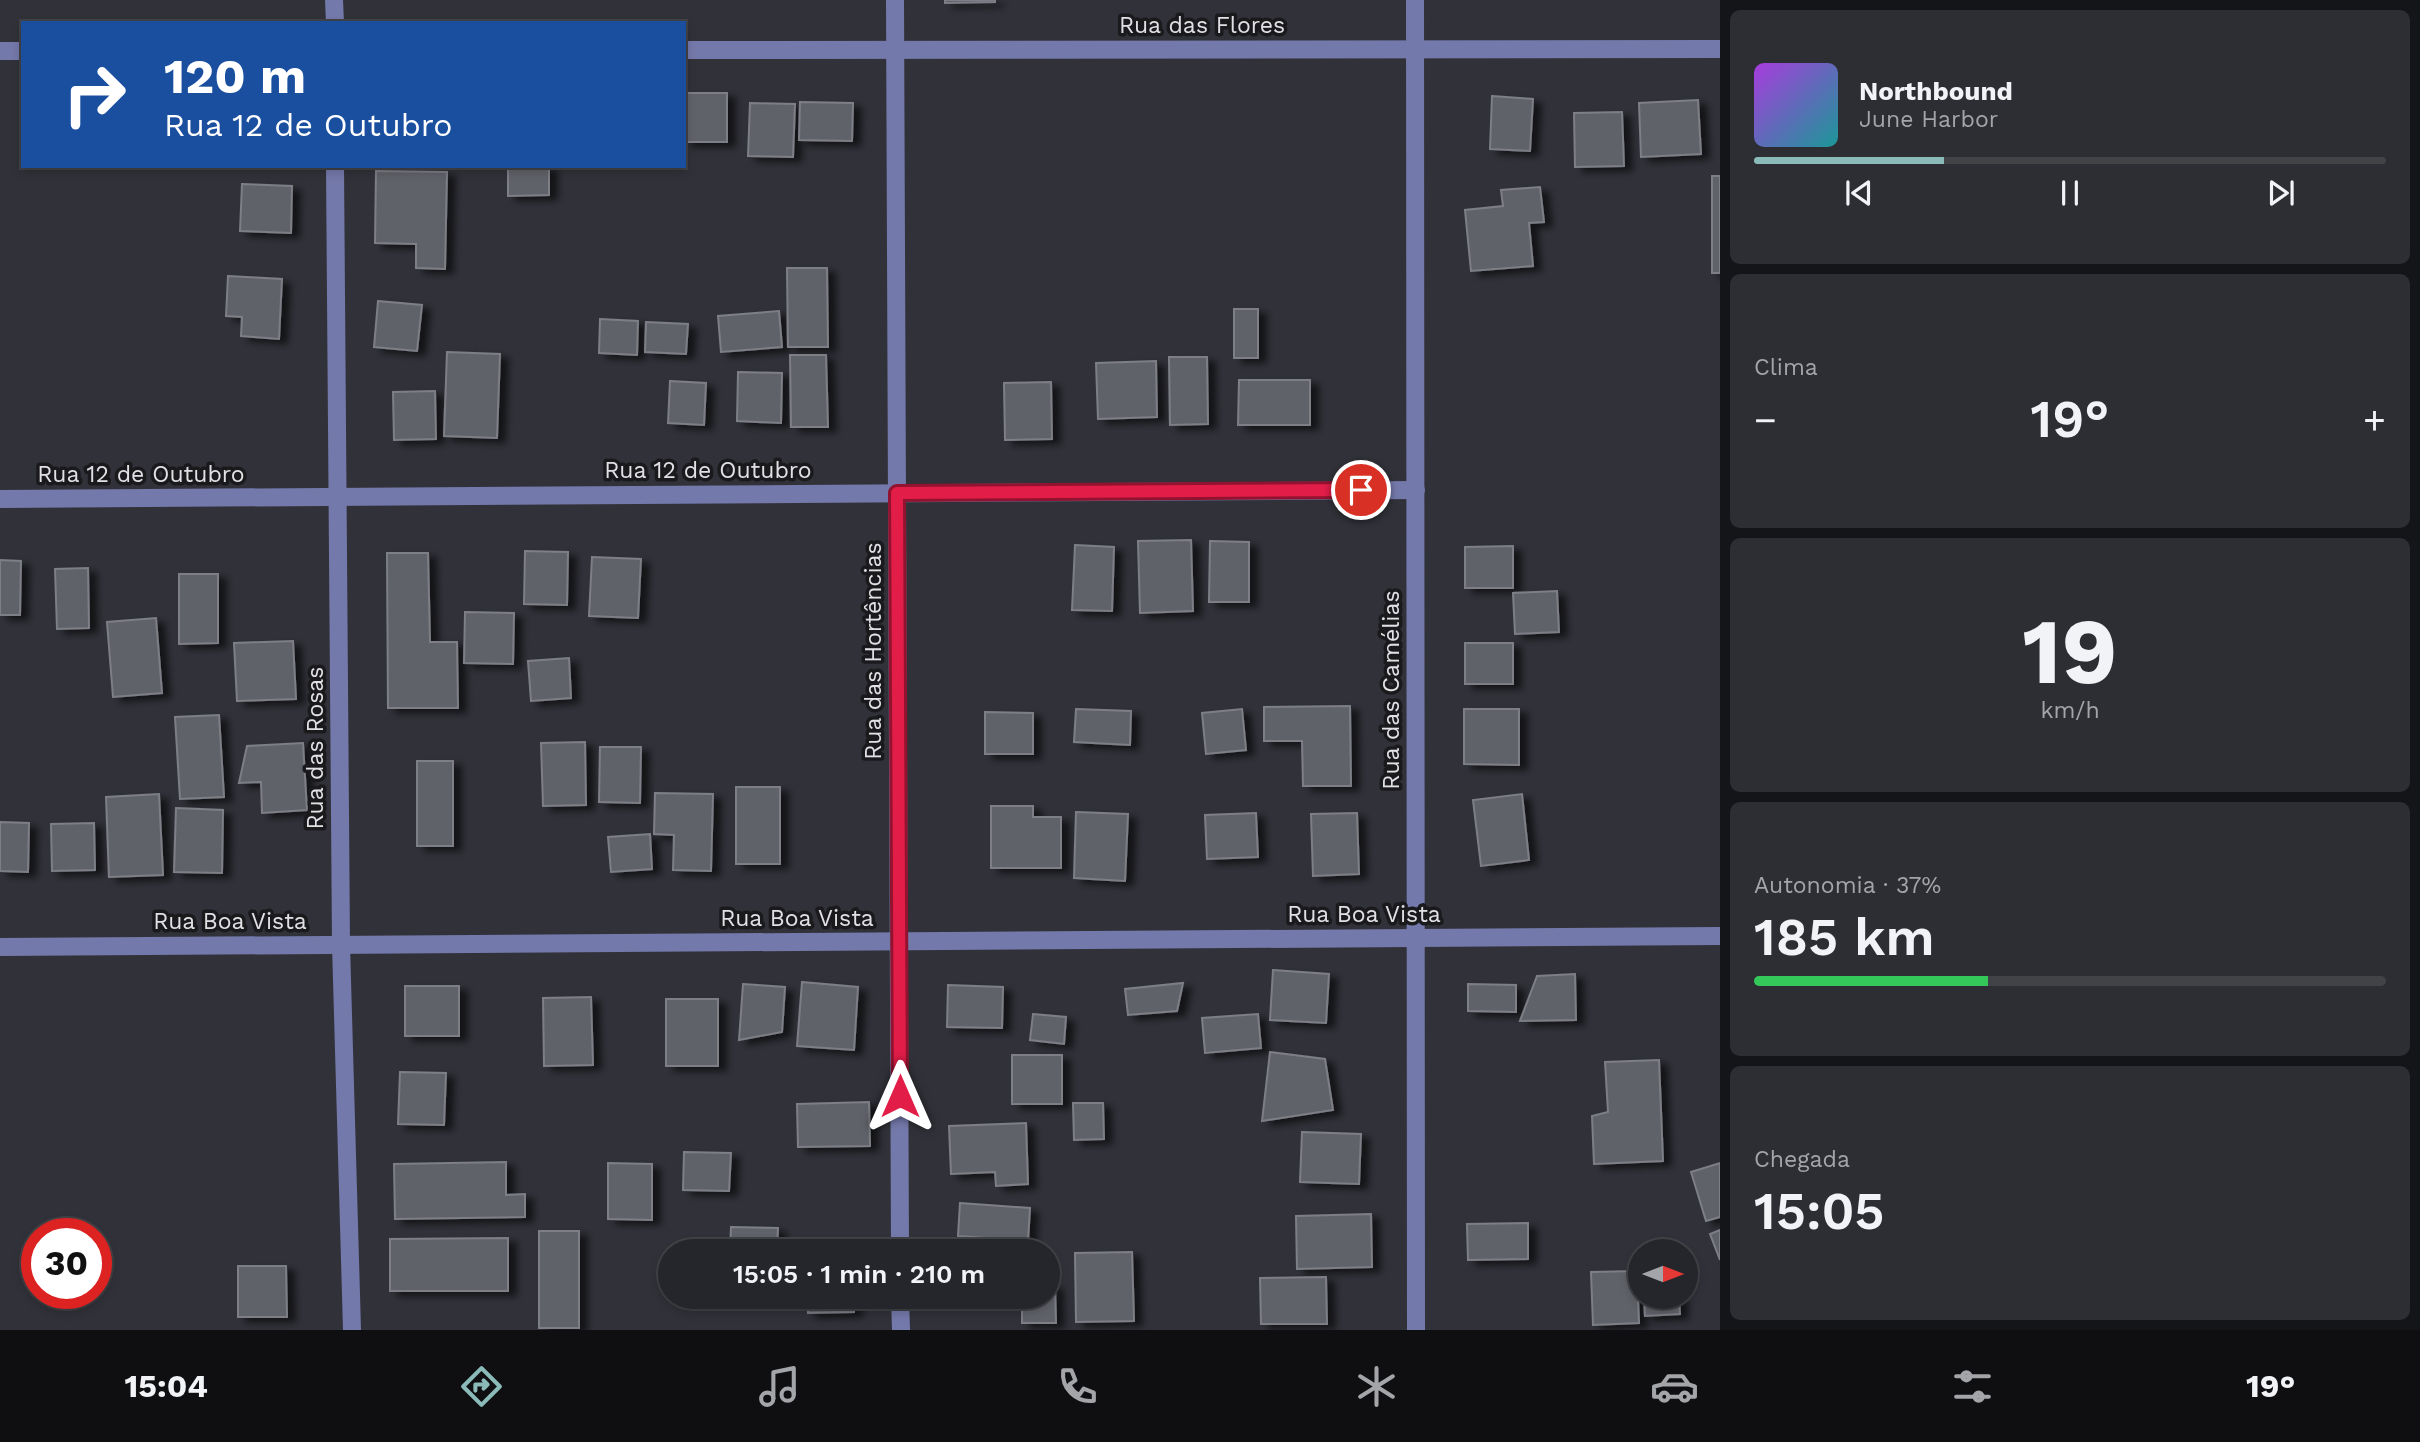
<!DOCTYPE html>
<html lang="pt">
<meta charset="utf-8">
<style>
:root{--surface:#25262b;--page:#2d2e33;--text:#f1f3f6;--muted:#a3a5a9;--line:#424347;--accent:#8bbbb9}
body{margin:0;font-family:"Work Sans",sans-serif;background:var(--page);color:var(--text);height:100vh;display:flex;flex-direction:column;font-size:26px;white-space:nowrap}
*{box-sizing:border-box;margin:0}
p{font-size:23px;color:var(--muted)}
.icon{flex:none;width:38px;height:38px;fill:none;stroke:currentColor;stroke-width:2;stroke-linecap:round;stroke-linejoin:round}
.map{position:relative;flex:1;overflow:hidden}
.sheet{display:flex;flex-direction:column;gap:10px;padding:10px;background:#141518;width:700px}
.sheet>*{flex:none}
.guide{position:absolute;left:21px;top:21px;width:665px;height:147px;border-radius:0px;box-shadow:0 4px 10px #0003,0 0 0 2px var(--line);background:#1a4fa0;color:#fff;overflow:hidden}
.needle{width:46px;rotate:90deg}
.fabs{position:absolute;left:1628px;top:1239px;display:grid;gap:14px}
.fabs a{display:grid;place-items:center;width:70px;height:70px;border-radius:50%;background:var(--surface);box-shadow:0 4px 10px #0003,0 0 0 2px var(--line);font-size:35px}
.speed{position:absolute;left:21px;top:1218px;display:flex;gap:14px;font-size:35px;font-weight:700;text-align:center}
.speed>*{display:grid;place-content:center;width:91px;height:91px;border-radius:50%;background:var(--surface);box-shadow:0 4px 10px #0003,0 0 0 2px var(--line);line-height:1}
.speed .limit{border:10px solid #d22;background:#fff;color:#111}
.pin{position:absolute;display:grid;place-items:center;width:60px;height:60px;color:#fff;margin:-30px;border:4px solid #fff;border-radius:50%;box-shadow:0 2px 7px #0007}
.me{position:absolute;width:77px;margin:-38px;rotate:0deg;stroke-linejoin:round;filter:drop-shadow(0 0 5px #0008)}
.turn{display:flex;align-items:center;gap:24px;height:147px;padding:0 28px;font-size:32px}
.turn .icon{width:91px;height:91px;stroke-width:2.5}
.turn b{display:block;font-size:49px;line-height:60px}
.big{font-size:52px;font-weight:600;line-height:1.1}
.sheet .tile{flex:1;display:flex;flex-direction:column;justify-content:center;gap:10px;min-width:0;padding:0 24px;border-radius:10px;background:var(--page)}
.sheet .dial{align-items:center;gap:0}
.dial b{font-size:91px;line-height:1}
.song{display:flex;align-items:center;gap:21px}
.cover{width:84px;height:84px;border-radius:10px;background:linear-gradient(135deg,hsl(280 70% 55%),hsl(180 70% 35%))}
.played{height:7px;border-radius:4px;background:linear-gradient(90deg,var(--accent) 30%,var(--line) 30%)}
.keys{display:flex;justify-content:space-around;direction:ltr}
.heat{display:flex;justify-content:space-between;align-items:center;font-size:38px;direction:ltr}
.charge{height:10px;border-radius:5px;background:linear-gradient(90deg,#34c759 37%,var(--line) 0)}
.trip{position:absolute;left:658px;top:1239px;width:402px;height:70px;border-radius:35px;background:var(--surface);box-shadow:0 4px 10px #0003,0 0 0 2px var(--line);font-weight:600;line-height:70px;text-align:center}
.tab-bar{display:flex;height:112px;justify-content:space-around;align-items:center;background:#0f0f11;color:var(--muted)}
.tab-bar .icon{width:49px;height:49px}
.tab-bar .current{color:var(--accent)}
.tab-bar b{font-size:32px;color:var(--text)}
main{display:flex;flex:1;min-height:0}
.map>svg:first-child{display:block}
.building{fill:#606269;stroke:#7d7e86;stroke-width:2;filter:url(#shadow)}
.lines{fill:none;stroke-linecap:round;stroke-linejoin:round}
.minor{stroke:#7479ab;stroke-width:18}
.route-casing{stroke:#92132f;stroke-width:18}
.route{stroke:#e11d48;stroke-width:12}
.labels{text-anchor:middle;stroke-width:7;stroke-linejoin:round;paint-order:stroke}
.street-label{font-size:23px;fill:#e0e0e5;stroke:#1a1a1d}
</style>
<main>
<div class="map">
<svg width="1720" height="1330" viewBox="0 0 1720 1330">
<defs>
<filter id="shadow"><feDropShadow dx="8" dy="4.5" stdDeviation="3.5" flood-color="#0009"/></filter>
</defs>
<rect width="100%" height="100%" fill="#313239"/>
<g class="building">
<polygon points="945,0 995,0 995,2 945,3"/>
<rect x="684" y="93" width="43" height="49"/>
<polygon points="1492,96 1533,99 1530,151 1490,149"/>
<polygon points="1698,100 1701,154 1641,157 1639,103"/>
<polygon points="800,102 853,103 852,141 799,140"/>
<polygon points="750,103 795,104 793,157 748,156"/>
<polygon points="1622,112 1624,166 1575,167 1574,113"/>
<polygon points="508,166 549,166 549,195 508,196"/>
<polygon points="376,171 447,172 445,269 416,268 416,244 375,243"/>
<rect x="1712" y="176" width="8" height="97"/>
<polygon points="242,184 292,186 291,233 240,231"/>
<polygon points="1540,187 1544,222 1529,223 1533,266 1471,271 1465,210 1503,206 1501,190"/>
<polygon points="787,268 827,268 828,347 788,347"/>
<polygon points="228,276 282,279 279,339 241,336 242,317 226,316"/>
<polygon points="378,301 422,305 417,351 374,347"/>
<rect x="1234" y="309" width="24" height="49"/>
<polygon points="779,311 782,347 721,352 718,316"/>
<polygon points="600,319 638,321 637,355 599,353"/>
<polygon points="646,322 688,324 686,354 645,352"/>
<polygon points="447,352 500,354 497,438 444,436"/>
<polygon points="790,355 826,355 828,427 791,427"/>
<polygon points="1169,357 1207,357 1208,424 1170,425"/>
<polygon points="1156,361 1157,417 1098,419 1096,363"/>
<polygon points="738,372 782,373 781,423 737,421"/>
<polygon points="1239,380 1310,380 1310,425 1238,425"/>
<polygon points="670,381 706,383 704,425 668,423"/>
<polygon points="1051,382 1052,439 1005,440 1004,383"/>
<polygon points="435,391 436,439 394,440 393,392"/>
<polygon points="1191,540 1193,611 1140,613 1138,541"/>
<polygon points="1210,541 1249,542 1249,602 1209,602"/>
<polygon points="1075,545 1114,547 1112,611 1072,610"/>
<polygon points="1513,546 1513,588 1465,588 1465,547"/>
<polygon points="525,551 568,552 567,605 524,604"/>
<polygon points="387,553 428,553 430,642 457,642 458,708 388,708"/>
<polygon points="592,557 641,559 638,618 589,616"/>
<polygon points="0,560 21,561 20,615 0,615"/>
<polygon points="88,568 89,628 57,629 55,569"/>
<polygon points="179,574 218,574 218,643 179,644"/>
<polygon points="1557,591 1559,632 1515,634 1513,593"/>
<polygon points="465,612 514,613 513,664 464,663"/>
<polygon points="156,618 162,693 113,697 107,622"/>
<polygon points="293,641 296,699 237,701 234,643"/>
<rect x="1465" y="643" width="48" height="41"/>
<polygon points="569,658 571,698 531,701 528,661"/>
<polygon points="1350,706 1351,786 1303,786 1302,741 1264,741 1264,707"/>
<polygon points="1076,709 1131,711 1130,745 1074,742"/>
<polygon points="1242,709 1246,750 1206,754 1202,713"/>
<polygon points="1464,709 1519,709 1519,765 1464,764"/>
<polygon points="985,712 1033,713 1033,754 985,754"/>
<polygon points="219,715 224,797 180,799 175,717"/>
<polygon points="585,742 586,805 543,806 541,743"/>
<polygon points="303,743 307,810 262,813 261,782 239,783 247,746"/>
<polygon points="600,747 641,747 640,803 599,802"/>
<rect x="417" y="761" width="36" height="85"/>
<rect x="736" y="787" width="44" height="77"/>
<polygon points="655,793 713,794 711,871 673,870 674,835 654,834"/>
<polygon points="159,794 163,875 109,877 106,797"/>
<polygon points="1522,794 1529,860 1481,866 1473,800"/>
<polygon points="991,806 1033,806 1033,817 1061,817 1061,868 991,868"/>
<polygon points="176,808 223,810 222,873 174,872"/>
<polygon points="1076,812 1128,814 1125,881 1074,878"/>
<polygon points="1256,813 1258,857 1207,859 1205,815"/>
<polygon points="1357,813 1359,874 1313,876 1311,814"/>
<polygon points="0,822 29,823 28,872 0,871"/>
<polygon points="94,823 95,870 52,871 51,824"/>
<polygon points="650,834 652,869 611,872 608,837"/>
<polygon points="1273,970 1329,974 1326,1023 1270,1020"/>
<polygon points="1575,974 1576,1020 1520,1021 1537,976"/>
<polygon points="802,982 858,987 854,1050 797,1046"/>
<polygon points="1183,983 1177,1011 1128,1015 1125,989"/>
<polygon points="743,984 785,987 782,1032 739,1040"/>
<polygon points="1468,984 1516,985 1516,1012 1468,1011"/>
<polygon points="948,985 1003,987 1002,1028 947,1027"/>
<rect x="405" y="986" width="54" height="50"/>
<polygon points="591,997 593,1065 544,1066 543,998"/>
<rect x="666" y="999" width="52" height="67"/>
<polygon points="1033,1014 1066,1017 1064,1044 1030,1040"/>
<polygon points="1258,1014 1261,1048 1205,1053 1202,1018"/>
<polygon points="1270,1052 1325,1059 1333,1110 1262,1121"/>
<rect x="1012" y="1055" width="50" height="49"/>
<polygon points="1659,1060 1663,1161 1594,1164 1592,1116 1608,1112 1605,1062"/>
<polygon points="400,1072 446,1073 444,1125 398,1124"/>
<polygon points="869,1102 870,1146 798,1147 797,1104"/>
<polygon points="1073,1103 1103,1103 1104,1139 1074,1140"/>
<polygon points="1026,1123 1028,1184 996,1186 995,1172 951,1174 949,1126"/>
<polygon points="1302,1132 1361,1134 1359,1184 1300,1182"/>
<polygon points="684,1152 731,1153 729,1191 683,1190"/>
<polygon points="506,1162 506,1195 525,1194 525,1217 395,1219 394,1164"/>
<polygon points="608,1163 652,1164 652,1220 608,1219"/>
<polygon points="1720,1163 1720,1217 1706,1221 1691,1172"/>
<polygon points="960,1203 1030,1208 1028,1241 958,1236"/>
<polygon points="1371,1214 1372,1267 1297,1269 1296,1216"/>
<polygon points="1528,1223 1528,1259 1468,1260 1467,1224"/>
<polygon points="731,1227 778,1228 777,1251 730,1251"/>
<polygon points="1720,1230 1720,1260 1710,1234"/>
<rect x="539" y="1231" width="40" height="97"/>
<polygon points="508,1238 508,1291 390,1291 390,1239"/>
<rect x="807" y="1242" width="47" height="9"/>
<polygon points="1132,1252 1134,1321 1076,1322 1075,1253"/>
<polygon points="238,1266 286,1266 287,1317 238,1317"/>
<polygon points="1637,1271 1639,1323 1593,1325 1591,1272"/>
<polygon points="1326,1277 1327,1324 1261,1324 1260,1278"/>
<polygon points="1048,1285 1055,1285 1056,1323 1022,1323 1022,1297 1048,1297"/>
<polygon points="808,1297 854,1297 854,1312 808,1313"/>
<polygon points="1644,1297 1679,1297 1680,1314 1645,1316"/>
</g>
<g class="lines">
<g class="minor">
<polyline points="334,0 335,23"/>
<polyline points="895,0 900,1251"/>
<polyline points="1415,0 1416,1330"/>
<polyline points="684,50 1720,49"/>
<polyline points="0,51 23,51"/>
<polyline points="335,166 341,945 352,1330"/>
<polyline points="0,499 1416,490"/>
<polyline points="0,947 1720,936"/>
<polyline points="900,1297 901,1330"/>
</g>
</g>
<g class="lines">
<g class="route-casing">
<polyline id="route" points="900,1096 897,493 1361,490"/>
</g>
<use href="#route" class="route"/>
</g>
<g class="labels">
<g class="street-label">
<text x="1202" y="33">Rua das Flores</text>
<text x="708" y="478">Rua 12 de Outubro</text>
<text x="141" y="482">Rua 12 de Outubro</text>
<text transform="translate(873 651) rotate(-90)" y="8">Rua das Hortências</text>
<text transform="translate(1391 690) rotate(-90)" y="8">Rua das Camélias</text>
<text transform="translate(315 748) rotate(-90)" y="8">Rua das Rosas</text>
<text x="1364" y="922">Rua Boa Vista</text>
<text x="797" y="926">Rua Boa Vista</text>
<text x="230" y="929">Rua Boa Vista</text>
</g>
</g>
</svg>
<div class="fabs">
<a><svg class="needle" viewBox="-14 -14 28 28"><path d="M0-13l5 13h-10z" fill="#e53935"/><path d="M0 13l5-13h-10z" fill="#a3a5a9"/></svg></a>
</div>
<div class="speed"><div class="limit">30</div></div>
<div class="pin" style="left:1361px;top:490px;background:#d93025"><svg class="icon" aria-label="arrive" viewBox="0 0 24 24"><path d="M6 21V4h12l-3 4 3 4H6"/></svg></div>
<svg class="me" style="left:900px;top:1096px" viewBox="-20 -20 40 40"><path d="M0-17L14 15 0 8-14 15z" fill="#e11d48" stroke="#fff" stroke-width="4"/></svg>
<div class="trip">15:05 · 1 min · 210 m</div>
<div class="guide">
<div class="turn"><svg class="icon" aria-label="right" viewBox="0 0 24 24"><path d="M7 20v-9h11M14 6l5 5-5 5"/></svg><div><b>120 m</b>Rua 12 de Outubro</div></div>
</div>
</div>
<section class="sheet">
<div class="tile">
<div class="song"><i class="cover"></i><div><b>Northbound</b><p>June Harbor</p></div></div>
<div class="played"></div>
<div class="keys"><svg class="icon" aria-label="previous" viewBox="0 0 24 24"><path d="M18 5L8 12l10 7zM5 5v14"/></svg><svg class="icon" aria-label="pause" viewBox="0 0 24 24"><path d="M8 5v14M16 5v14"/></svg><svg class="icon" aria-label="next" viewBox="0 0 24 24"><path d="M6 5l10 7-10 7zM19 5v14"/></svg></div>
</div>
<div class="tile"><p>Clima</p>
<div class="heat"><a>−</a><b class="big">19°</b><a>+</a></div>
</div>
<div class="tile dial"><b>19</b><p>km/h</p></div>
<div class="tile"><p>Autonomia · 37%</p><b class="big">185 km</b><div class="charge"></div></div>
<div class="tile"><p>Chegada</p><b class="big">15:05</b></div>
</section>
</main>
<nav class="tab-bar">
<b>15:04</b>
<svg class="icon current" aria-label="directions" viewBox="0 0 24 24"><path d="M12 3l9 9-9 9-9-9zM9 14v-3h6M13 9l2 2-2 2"/></svg>
<svg class="icon" aria-label="music" viewBox="0 0 24 24"><path d="M9 18V5l10-2v13"/><circle cx="6" cy="18" r="3"/><circle cx="16" cy="16" r="3"/></svg>
<svg class="icon" aria-label="phone" viewBox="0 0 24 24"><path d="M5 4h4l2 5-3 2q2 4 5 5l2-3 5 2v4C11 20 4 13 5 4z"/></svg>
<svg class="icon" aria-label="climate" viewBox="0 0 24 24"><path d="M12 3v18M4 7l16 10M4 17L20 7"/></svg>
<svg class="icon" aria-label="car" viewBox="0 0 24 24"><path d="M5 17H2v-5l4-1 3-4h7l3 4 3 1v5h-3M9 17h6M6 11h13"/><circle cx="7" cy="17" r="2"/><circle cx="17" cy="17" r="2"/></svg>
<svg class="icon" aria-label="filters" viewBox="0 0 24 24"><path d="M4 7h16M4 17h16"/><circle cx="9" cy="7" r="2"/><circle cx="15" cy="17" r="2"/></svg>
<b>19°</b>
</nav>
